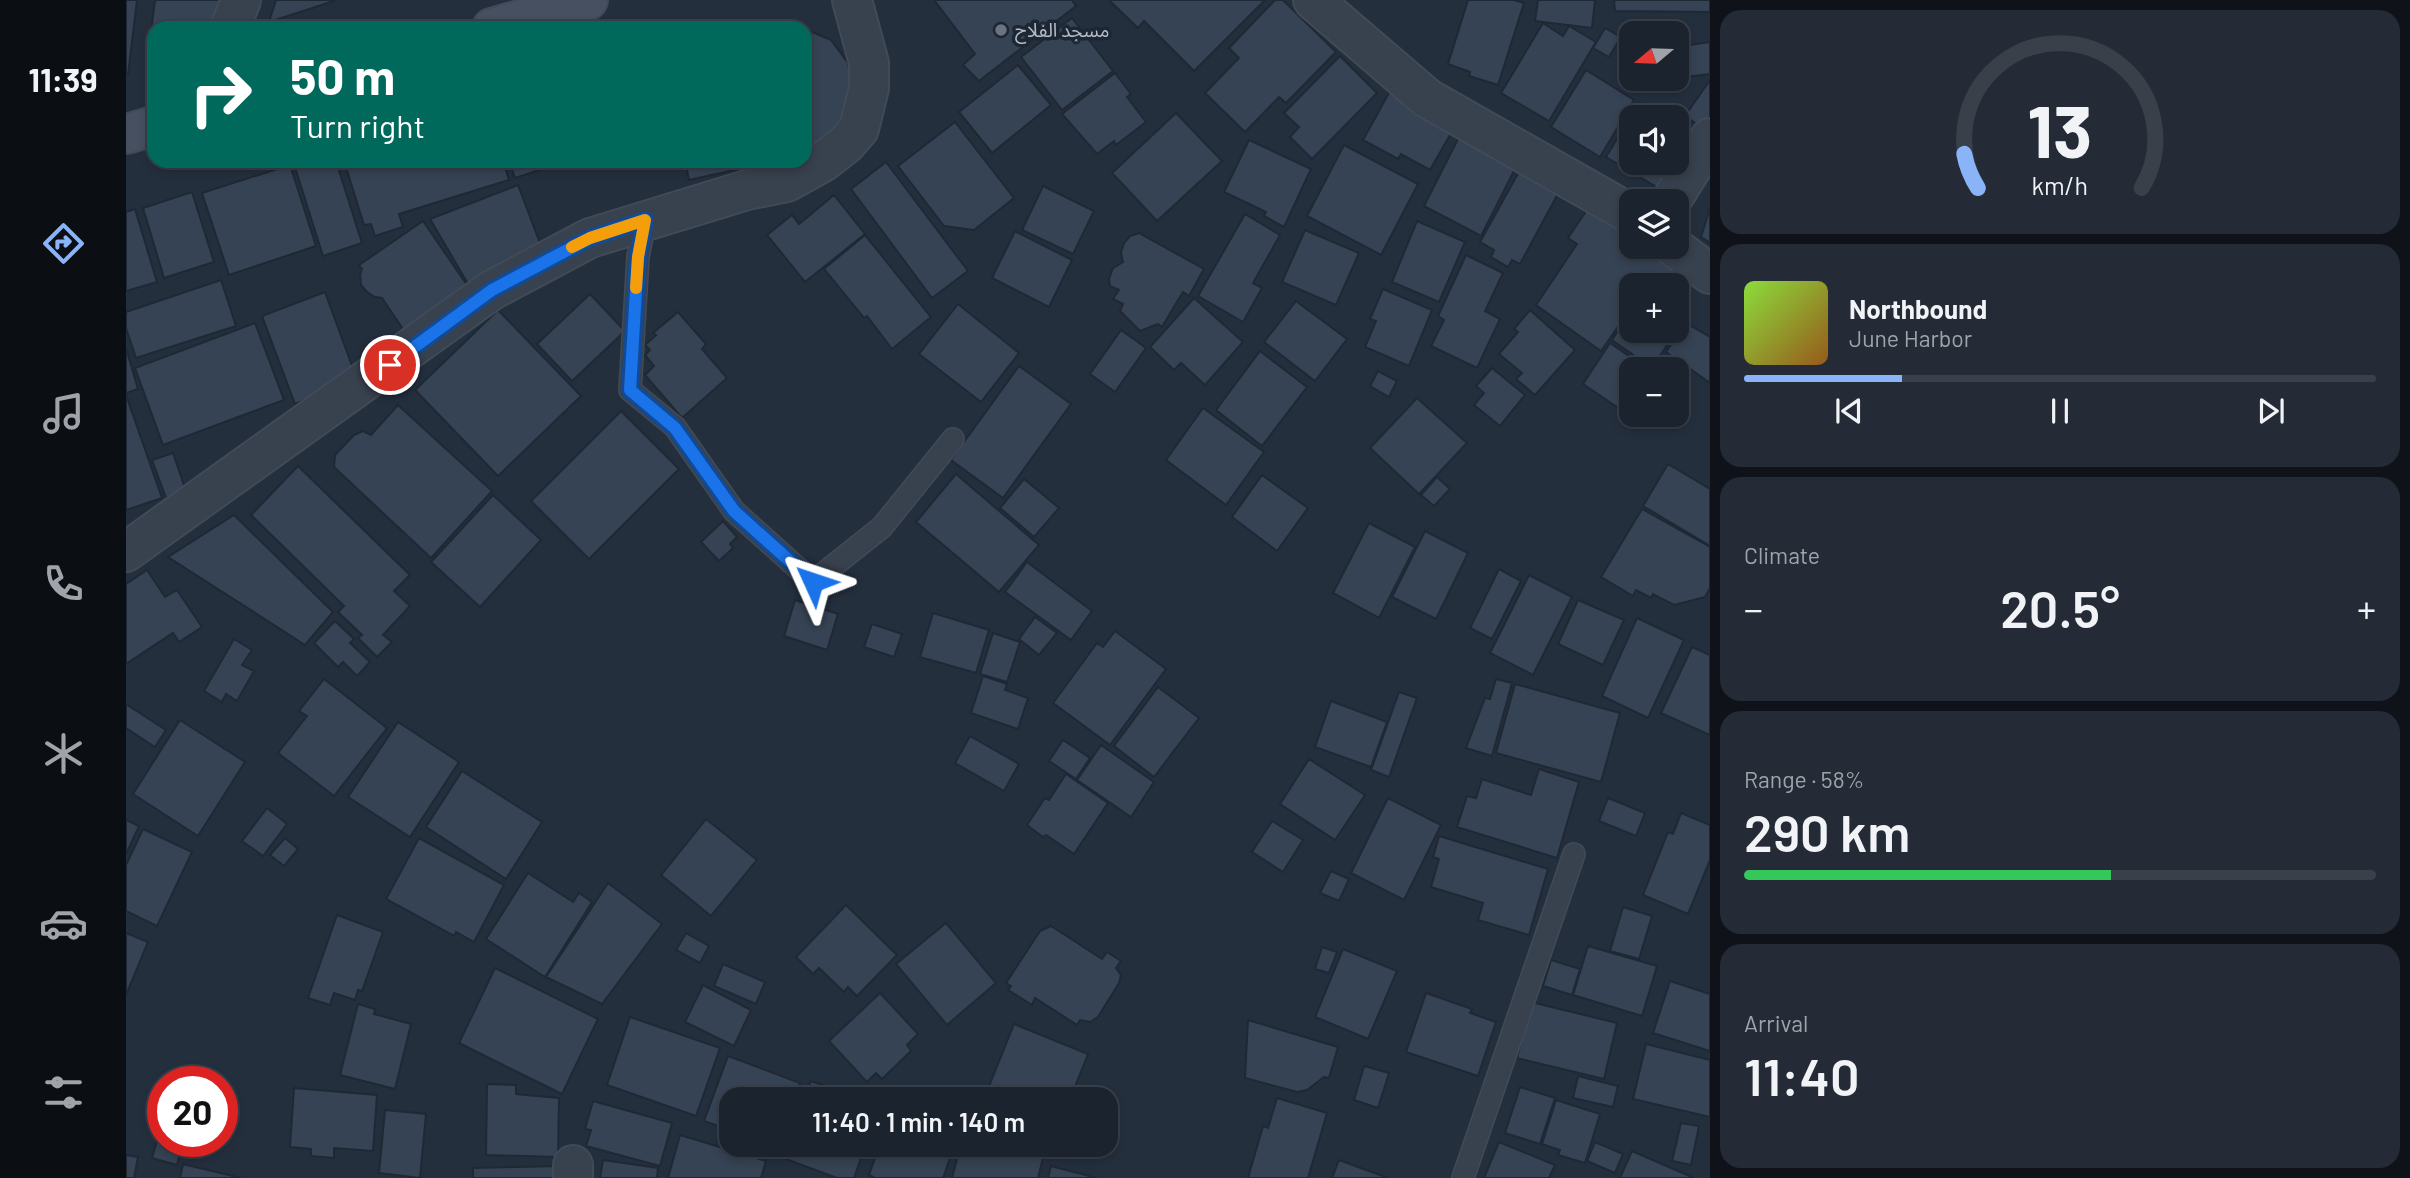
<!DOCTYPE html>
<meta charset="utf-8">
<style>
:root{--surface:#1b232e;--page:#242b36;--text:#f1f3f6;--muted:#a0a4aa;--line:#39404a;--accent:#8ab4f8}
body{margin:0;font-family:Barlow,"Noto Sans Arabic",sans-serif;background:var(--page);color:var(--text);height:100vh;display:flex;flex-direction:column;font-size:26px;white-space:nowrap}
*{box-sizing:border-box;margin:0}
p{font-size:23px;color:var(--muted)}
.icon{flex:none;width:38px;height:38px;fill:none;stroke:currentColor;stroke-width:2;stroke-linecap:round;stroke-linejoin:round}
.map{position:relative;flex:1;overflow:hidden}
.side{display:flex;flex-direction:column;gap:10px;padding:10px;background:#0f1319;width:700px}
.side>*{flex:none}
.guide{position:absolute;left:21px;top:21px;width:665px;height:147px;border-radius:21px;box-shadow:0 4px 10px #0003,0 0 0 2px var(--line);background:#00695c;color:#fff;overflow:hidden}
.needle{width:46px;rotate:251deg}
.controls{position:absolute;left:1493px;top:21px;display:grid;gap:14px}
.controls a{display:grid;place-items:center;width:70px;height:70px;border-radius:14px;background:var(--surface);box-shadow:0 4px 10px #0003,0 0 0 2px var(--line);font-size:35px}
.speed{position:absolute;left:21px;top:1066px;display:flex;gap:14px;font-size:35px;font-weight:700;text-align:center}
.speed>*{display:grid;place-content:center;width:91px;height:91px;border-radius:50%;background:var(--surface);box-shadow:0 4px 10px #0003,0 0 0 2px var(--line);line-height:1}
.speed .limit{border:10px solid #d22;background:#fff;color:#111}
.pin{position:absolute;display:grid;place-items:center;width:60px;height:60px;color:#fff;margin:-30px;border:4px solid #fff;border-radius:50%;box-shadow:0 2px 7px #0007}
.me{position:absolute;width:77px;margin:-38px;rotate:312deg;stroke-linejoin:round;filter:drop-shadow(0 0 5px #0008)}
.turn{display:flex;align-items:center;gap:24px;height:147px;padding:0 28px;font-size:32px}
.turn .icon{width:91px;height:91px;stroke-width:2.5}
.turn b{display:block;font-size:49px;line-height:60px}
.big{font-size:52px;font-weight:600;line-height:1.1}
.side .card{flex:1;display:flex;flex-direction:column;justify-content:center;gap:10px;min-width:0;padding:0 24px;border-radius:21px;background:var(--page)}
.side .dial{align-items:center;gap:0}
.dial svg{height:182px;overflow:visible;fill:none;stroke:var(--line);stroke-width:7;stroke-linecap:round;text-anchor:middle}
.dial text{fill:var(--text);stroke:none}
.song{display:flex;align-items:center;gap:21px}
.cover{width:84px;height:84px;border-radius:10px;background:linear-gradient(135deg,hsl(90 70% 55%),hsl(30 70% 35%))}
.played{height:7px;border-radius:4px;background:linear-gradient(90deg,var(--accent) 25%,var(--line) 25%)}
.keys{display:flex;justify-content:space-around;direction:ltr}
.heat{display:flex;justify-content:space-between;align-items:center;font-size:38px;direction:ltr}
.charge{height:10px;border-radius:5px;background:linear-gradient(90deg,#34c759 58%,var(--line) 0)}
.trip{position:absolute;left:593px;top:1087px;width:399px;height:70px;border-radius:21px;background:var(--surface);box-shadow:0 4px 10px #0003,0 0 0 2px var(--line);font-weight:600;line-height:70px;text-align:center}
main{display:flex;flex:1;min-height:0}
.menu{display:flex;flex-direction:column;width:126px;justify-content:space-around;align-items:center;background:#0b0e12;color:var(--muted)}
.menu .icon{width:49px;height:49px}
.menu .current{color:var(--accent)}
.menu b{font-size:32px;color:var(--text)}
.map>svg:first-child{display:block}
.building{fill:#364354;stroke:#1f2835;stroke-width:2}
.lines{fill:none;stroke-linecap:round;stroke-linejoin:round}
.lane-casing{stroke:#414a57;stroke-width:24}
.street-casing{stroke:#414a57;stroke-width:42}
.secondary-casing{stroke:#414a57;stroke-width:42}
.lane{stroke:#38414e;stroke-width:21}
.street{stroke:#38414e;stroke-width:38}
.secondary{stroke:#465061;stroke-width:38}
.route-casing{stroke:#114b97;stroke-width:18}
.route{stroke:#1a73e8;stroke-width:12}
.slow{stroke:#f59e0b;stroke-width:12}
.worship-dot{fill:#6b7280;stroke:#1d2633;stroke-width:2.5}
.labels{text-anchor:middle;stroke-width:7;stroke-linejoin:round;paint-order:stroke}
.poi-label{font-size:19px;fill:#b4bcc9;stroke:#1d2633;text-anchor:start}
</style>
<main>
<nav class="menu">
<b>11:39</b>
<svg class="icon current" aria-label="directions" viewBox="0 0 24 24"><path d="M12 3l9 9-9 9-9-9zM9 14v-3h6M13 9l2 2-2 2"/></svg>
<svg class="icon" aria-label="music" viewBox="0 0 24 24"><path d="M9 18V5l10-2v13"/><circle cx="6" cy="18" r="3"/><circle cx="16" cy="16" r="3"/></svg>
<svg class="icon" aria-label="phone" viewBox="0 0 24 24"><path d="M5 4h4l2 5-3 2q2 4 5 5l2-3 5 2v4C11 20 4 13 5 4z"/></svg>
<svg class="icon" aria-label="climate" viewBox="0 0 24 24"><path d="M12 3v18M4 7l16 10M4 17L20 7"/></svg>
<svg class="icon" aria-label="car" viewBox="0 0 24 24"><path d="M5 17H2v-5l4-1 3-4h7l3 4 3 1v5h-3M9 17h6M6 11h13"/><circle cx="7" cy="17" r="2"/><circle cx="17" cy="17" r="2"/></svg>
<svg class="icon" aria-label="filters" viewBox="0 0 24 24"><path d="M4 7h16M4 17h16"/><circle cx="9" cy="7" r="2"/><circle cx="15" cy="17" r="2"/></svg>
</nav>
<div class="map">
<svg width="1584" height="1178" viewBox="0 0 1584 1178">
<rect width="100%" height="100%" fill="#242f3e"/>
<g class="building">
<polygon points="0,0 11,0 2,75 0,75"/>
<polygon points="29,0 95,0 86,28 28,28 28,63 21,64"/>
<polygon points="150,0 211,0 143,22"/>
<polygon points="808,0 946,0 950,6 853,81 837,65 849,54"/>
<polygon points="983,0 1139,0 1068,71 1018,21 1012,28"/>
<polygon points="1149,0 1157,0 1210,52 1160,103 1153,97 1119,132 1079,93 1113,58 1103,48"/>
<polygon points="1342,0 1388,0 1398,3 1372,85 1343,76 1344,72 1322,64"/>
<polygon points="1412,0 1469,0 1466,28 1409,21"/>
<polygon points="1488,0 1584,0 1584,12 1489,11"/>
<polygon points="946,18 987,71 936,110 895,57"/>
<polygon points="1417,23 1437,36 1443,26 1470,42 1423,121 1375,93"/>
<polygon points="1479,28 1495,37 1483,57 1467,48"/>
<polygon points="679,29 705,40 722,63 730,105 721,124 679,155"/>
<polygon points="1584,42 1584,74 1550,78 1550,47"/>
<polygon points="1214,56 1251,93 1186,159 1164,137 1173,127 1158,113"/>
<polygon points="892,65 925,105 866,153 833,112"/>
<polygon points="1460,70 1508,100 1474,157 1425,127"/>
<polygon points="989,73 1005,94 1001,97 1020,122 990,145 988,141 971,154 936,114"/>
<polygon points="1584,80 1584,124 1579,130 1559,116"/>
<polygon points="1264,91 1328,128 1304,170 1275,154 1272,159 1237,140"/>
<polygon points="1513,102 1539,117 1505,117 1505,163 1550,163 1550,125 1571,137 1539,192 1480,157"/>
<polygon points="1050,113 1096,161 1031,221 986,173"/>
<polygon points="829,122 888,198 848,230 818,226 772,166"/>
<polygon points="1336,131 1393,161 1355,236 1298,206"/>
<polygon points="1123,140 1185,169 1158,227 1138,216 1140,212 1098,192"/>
<polygon points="1218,145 1292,184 1255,255 1181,216"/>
<polygon points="167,161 210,161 236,243 197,256"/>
<polygon points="218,161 377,161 383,180 273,214 277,227 249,236 245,224 238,225"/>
<polygon points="383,161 441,161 389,178"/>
<polygon points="559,161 650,161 563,180"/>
<polygon points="760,162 842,271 806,298 725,189"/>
<polygon points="164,165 190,246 103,275 76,193"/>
<polygon points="1395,168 1434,190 1394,264 1386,260 1382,267 1365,257 1368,250 1354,242"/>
<polygon points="392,185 417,251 345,289 304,219"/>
<polygon points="917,186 968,211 947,254 896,230"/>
<polygon points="66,192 88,262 38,278 17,208"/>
<polygon points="708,195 739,234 679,282 641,235 666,215 673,224"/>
<polygon points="1465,204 1505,232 1505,247 1526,247 1551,263 1536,285 1505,285 1505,308 1475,351 1410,305 1451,244 1442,238"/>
<polygon points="1584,208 1584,243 1575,237"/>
<polygon points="9,209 31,282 0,291 0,212"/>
<polygon points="1119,214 1154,235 1127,283 1136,288 1117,322 1072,296"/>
<polygon points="297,221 343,288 279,332 256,298 249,297 241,292 235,285 234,275 236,269 233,265"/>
<polygon points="1291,221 1339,242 1313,302 1266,282"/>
<polygon points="1179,230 1233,253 1210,305 1156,282"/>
<polygon points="889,231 946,260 923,307 866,278"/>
<polygon points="1013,233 1078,269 1063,296 1057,292 1036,327 1032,324 1014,331 994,311 997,304 987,299 993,290 984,286 983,279 987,268 997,262 995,253 998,243 1004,236"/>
<polygon points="739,235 805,317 766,349 741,316 738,318 698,269"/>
<polygon points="1340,255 1377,273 1359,311 1374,319 1351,368 1305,346 1318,320 1312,316"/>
<polygon points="95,280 110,326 10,358 0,328 0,312"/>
<polygon points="1257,289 1306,310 1283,366 1239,347 1250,321 1244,319"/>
<polygon points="199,292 229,374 214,387 169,404 136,316"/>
<polygon points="464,294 499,331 446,381 411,344"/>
<polygon points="1068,298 1117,342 1079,385 1055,363 1048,370 1024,347"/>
<polygon points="1170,301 1221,339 1189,381 1138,342"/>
<polygon points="832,304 893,353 855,402 793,354"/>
<polygon points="372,310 455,396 372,476 289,390"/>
<polygon points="1404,310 1449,350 1409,395 1390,379 1396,373 1373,354 1392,332 1388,329"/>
<polygon points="552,312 580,344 576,349 601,378 556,418 519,375 528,366 519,355 524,350 519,345 530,335 527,333"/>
<polygon points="1501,317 1505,320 1505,331 1520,331 1541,345 1526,368 1486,340"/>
<polygon points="129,323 158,400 37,445 9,368"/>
<polygon points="1560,323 1584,337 1584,383 1540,352"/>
<polygon points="995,330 1020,348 989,392 964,374"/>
<polygon points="1484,343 1522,369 1505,369 1505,415 1522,415 1516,424 1457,384"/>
<polygon points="0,348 12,389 0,393"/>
<polygon points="1134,351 1181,387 1136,446 1090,410"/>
<polygon points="893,366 945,404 877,498 825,460"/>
<polygon points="1366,368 1399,395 1374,426 1348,405 1358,393 1350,386"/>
<polygon points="1252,371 1271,381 1263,397 1244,386"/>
<polygon points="0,395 36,498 0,510"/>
<polygon points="1291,398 1341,443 1293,494 1244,448"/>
<polygon points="272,405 366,491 305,558 208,467 209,455 228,435 237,431 245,435"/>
<polygon points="1077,408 1138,452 1100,505 1040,460"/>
<polygon points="495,411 553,469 463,559 405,501"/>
<polygon points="47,453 60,491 40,498 26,460"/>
<polygon points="1542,464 1584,489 1584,546 1517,506"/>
<polygon points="172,466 284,575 268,591 284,606 257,635 266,642 251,657 232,638 236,635 212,612 218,606 125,515"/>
<polygon points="830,474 913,545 873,592 790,522"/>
<polygon points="1136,475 1182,508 1151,551 1106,517"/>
<polygon points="1311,477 1324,489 1308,506 1295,495"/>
<polygon points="898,479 933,508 908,537 874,508"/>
<polygon points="367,495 415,540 354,607 305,562"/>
<polygon points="1516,509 1584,547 1584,588 1579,597 1548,605 1527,594 1525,598 1510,590 1507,596 1475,577"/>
<polygon points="108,515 207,612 179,645 42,557"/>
<polygon points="597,521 611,537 604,544 607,548 593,561 575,542"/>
<polygon points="1243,523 1289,547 1253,618 1207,593"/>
<polygon points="1299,531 1342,553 1310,619 1266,597"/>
<polygon points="901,562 966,611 945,640 879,592"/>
<polygon points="1373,569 1395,581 1366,639 1344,628"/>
<polygon points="21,570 39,597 51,590 76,627 53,642 47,633 0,664 0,584"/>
<polygon points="1403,575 1446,597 1407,675 1364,653"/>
<polygon points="669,600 712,614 701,650 658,636"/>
<polygon points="1452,600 1498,620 1477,665 1432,644"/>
<polygon points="807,613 863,630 850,673 794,657"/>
<polygon points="909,617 931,633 913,655 893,639"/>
<polygon points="1511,618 1558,640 1522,718 1476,696"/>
<polygon points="209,621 228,639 224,643 244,662 231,676 217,662 212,667 188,643"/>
<polygon points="746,624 776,634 768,657 738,647"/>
<polygon points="989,631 1040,669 984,745 927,703 971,643 977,647"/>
<polygon points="867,633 894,642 881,682 854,674"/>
<polygon points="108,639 126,650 116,665 128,671 111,701 100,694 96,702 78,691"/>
<polygon points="1566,647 1584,655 1584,735 1535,713"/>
<polygon points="857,676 881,684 879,690 902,698 892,729 845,713"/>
<polygon points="198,679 261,728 208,796 152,753 181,716 173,711"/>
<polygon points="1370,679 1386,683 1366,756 1340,748 1359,698 1364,699"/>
<polygon points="1389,684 1494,713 1475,782 1370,753"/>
<polygon points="1032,687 1073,718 1028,777 988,746"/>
<polygon points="1273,692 1291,698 1263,777 1245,770"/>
<polygon points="1205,701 1261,722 1245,767 1189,747"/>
<polygon points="0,704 40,730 29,747 0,728"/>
<polygon points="54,720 119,762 72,836 7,794"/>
<polygon points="272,722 333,762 284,837 222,797"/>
<polygon points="844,736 893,764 878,791 829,763"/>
<polygon points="937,740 964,758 950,779 923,761"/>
<polygon points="975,745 1028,782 1005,817 951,780"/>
<polygon points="1183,759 1239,795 1209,840 1154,804"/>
<polygon points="1413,769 1453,782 1431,858 1331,827 1341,796 1350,798 1356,779 1405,795"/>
<polygon points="336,771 416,822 380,879 300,827"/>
<polygon points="940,774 982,803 948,854 920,835 917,837 901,825 919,798 923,800"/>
<polygon points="1262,798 1315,825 1278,900 1225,873"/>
<polygon points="1482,798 1519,813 1510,836 1473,821"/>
<polygon points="141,808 161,824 137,856 116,841"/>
<polygon points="1555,813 1584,825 1584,860 1562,914 1517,895 1542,832 1547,834"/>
<polygon points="580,819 631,860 585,916 535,875"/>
<polygon points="0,820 13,826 0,854"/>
<polygon points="1146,821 1177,840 1157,872 1126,852"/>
<polygon points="17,829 66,852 31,926 0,911 0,865"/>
<polygon points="1313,836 1422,869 1403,935 1352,920 1357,903 1305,887 1313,859 1307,857"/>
<polygon points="159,838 172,849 158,866 144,855"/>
<polygon points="293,838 378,885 348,942 330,932 328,936 260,899"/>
<polygon points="1205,871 1223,879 1213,901 1194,893"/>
<polygon points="402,873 447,902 453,893 466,902 419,977 360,939"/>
<polygon points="482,883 536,924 476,1004 420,977"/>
<polygon points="720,905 771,955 731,996 722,987 718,992 693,968 687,974 670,957"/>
<polygon points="1497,907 1526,916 1513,959 1484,951"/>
<polygon points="211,915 257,932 236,991 232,990 229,1000 208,993 204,1005 182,998"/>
<polygon points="820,923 870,983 821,1025 770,964"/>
<polygon points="925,926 976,959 981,952 995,961 990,968 995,975 993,983 972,1017 964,1022 954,1020 951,1025 909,998 906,1005 882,990 885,986 880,983 914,931"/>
<polygon points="0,933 22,942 0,995"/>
<polygon points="560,933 583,946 574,963 550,950"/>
<polygon points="1462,946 1531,966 1516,1016 1447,995"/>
<polygon points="1196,947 1211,952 1203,973 1189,969"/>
<polygon points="1217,949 1271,971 1242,1039 1189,1017"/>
<polygon points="1425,960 1454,969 1446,995 1417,986"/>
<polygon points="597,964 639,982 630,1004 588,986"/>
<polygon points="369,968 472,1019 436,1094 333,1043"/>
<polygon points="1544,981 1584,994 1584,1051 1527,1033"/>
<polygon points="577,985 625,1010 608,1046 559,1022"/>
<polygon points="754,993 792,1034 781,1045 785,1051 756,1079 750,1073 741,1082 703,1041"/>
<polygon points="1300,993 1346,1009 1344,1013 1370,1022 1352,1076 1280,1052"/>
<polygon points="1405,1002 1491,1023 1478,1079 1391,1058"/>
<polygon points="232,1004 249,1009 248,1014 285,1024 269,1089 214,1075"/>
<polygon points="504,1017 594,1048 570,1116 481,1085"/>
<polygon points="1122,1020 1212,1047 1203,1078 1198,1077 1181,1090 1171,1092 1119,1078"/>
<polygon points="888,1024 962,1054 944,1099 858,1099"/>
<polygon points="1520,1044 1584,1060 1584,1117 1507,1099"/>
<polygon points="602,1056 674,1083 668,1099 606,1099 606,1131 578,1121"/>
<polygon points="1238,1066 1263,1073 1252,1108 1228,1100"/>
<polygon points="1452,1076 1492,1086 1487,1107 1447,1098"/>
<polygon points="685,1081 735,1099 678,1099"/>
<polygon points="361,1084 390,1085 390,1094 433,1098 432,1157 360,1155"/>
<polygon points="1394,1087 1429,1098 1414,1144 1379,1133"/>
<polygon points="168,1088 251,1095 247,1151 208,1148 208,1158 185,1156 185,1149 164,1147"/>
<polygon points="1151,1098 1201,1113 1182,1178 1122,1178 1137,1126 1142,1128"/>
<polygon points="1430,1100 1474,1114 1459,1163 1432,1155 1434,1150 1416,1144"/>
<polygon points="467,1101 546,1123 534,1166 460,1146 465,1130 459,1129"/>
<polygon points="259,1110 300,1114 294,1178 253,1173"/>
<polygon points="1555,1123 1573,1126 1565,1165 1546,1161"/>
<polygon points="34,1130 37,1130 37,1141 57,1141 51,1165 26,1158"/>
<polygon points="554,1135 640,1161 635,1178 542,1178"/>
<polygon points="1373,1142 1429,1165 1423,1178 1358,1178"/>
<polygon points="1469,1142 1497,1154 1489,1173 1461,1161"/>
<polygon points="662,1144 740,1144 728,1178 711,1178 657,1158"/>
<polygon points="754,1144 829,1144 817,1178 749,1178 743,1175"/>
<polygon points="835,1144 868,1144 917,1158 912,1178 826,1178"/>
<polygon points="1506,1151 1568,1178 1494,1178"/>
<polygon points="0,1155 12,1157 8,1178 0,1178"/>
<polygon points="477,1160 532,1168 531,1178 474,1178"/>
<polygon points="1213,1160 1262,1178 1206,1178"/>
<polygon points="57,1164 115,1178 54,1178"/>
<polygon points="430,1166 431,1178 347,1178 347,1168"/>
<polygon points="925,1166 971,1178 922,1178"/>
</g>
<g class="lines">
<g class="lane-casing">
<g id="lane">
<polyline points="519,220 512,257 504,390 549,427 608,511 687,582 756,527 827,439"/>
<polyline points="1337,1178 1448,854"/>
</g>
</g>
<g class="street-casing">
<g id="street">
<polyline points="1187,0 1301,98 1505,214"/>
<polyline points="104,28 115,0"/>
<polyline points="1545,201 1584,138"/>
<polyline points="1548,247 1584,274"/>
<polyline points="0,552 366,290 464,238 621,190 661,182 697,162 720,144 733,129 743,88 743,63 726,0"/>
<polyline points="447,1165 447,1178"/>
</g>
</g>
<g class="secondary-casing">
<g id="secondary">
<polyline points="366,28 462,0"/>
<polyline points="0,134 28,126"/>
</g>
</g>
<use href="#lane" class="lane"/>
<use href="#street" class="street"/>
<use href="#secondary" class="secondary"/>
</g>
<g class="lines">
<g class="route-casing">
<polyline id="route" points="264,365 366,290 464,238 519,220 512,257 504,390 549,428 608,511 687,582"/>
</g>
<use href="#route" class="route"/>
<polyline class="slow" points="446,247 464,238 519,220 512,257 510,288"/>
</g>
<circle class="worship-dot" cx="875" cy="30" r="7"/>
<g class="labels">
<g class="poi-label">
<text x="889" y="37">مسجد الفلاح</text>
</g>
</g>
</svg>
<div class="controls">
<a><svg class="needle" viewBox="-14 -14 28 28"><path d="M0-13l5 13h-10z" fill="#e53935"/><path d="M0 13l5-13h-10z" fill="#a0a4aa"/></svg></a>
<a><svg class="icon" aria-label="sound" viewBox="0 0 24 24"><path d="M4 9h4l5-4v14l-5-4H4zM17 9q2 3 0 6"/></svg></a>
<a><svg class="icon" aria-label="layers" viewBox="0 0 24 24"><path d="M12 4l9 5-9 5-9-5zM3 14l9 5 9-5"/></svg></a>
<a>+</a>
<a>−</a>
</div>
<div class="speed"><div class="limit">20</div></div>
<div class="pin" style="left:264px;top:365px;background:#d93025"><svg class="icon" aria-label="arrive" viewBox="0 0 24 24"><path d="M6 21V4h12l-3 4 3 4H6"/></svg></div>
<svg class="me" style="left:687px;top:582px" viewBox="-20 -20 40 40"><path d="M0-17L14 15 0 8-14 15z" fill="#1a73e8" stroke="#fff" stroke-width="4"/></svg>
<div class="trip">11:40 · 1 min · 140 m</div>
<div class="guide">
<div class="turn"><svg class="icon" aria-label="right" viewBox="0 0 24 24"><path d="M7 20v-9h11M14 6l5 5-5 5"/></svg><div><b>50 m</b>Turn right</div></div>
</div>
</div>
<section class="side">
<div class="card dial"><svg viewBox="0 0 100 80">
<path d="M14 69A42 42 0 1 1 86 69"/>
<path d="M14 69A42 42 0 0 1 8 54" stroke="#8ab4f8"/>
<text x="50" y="56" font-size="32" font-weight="700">13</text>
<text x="50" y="72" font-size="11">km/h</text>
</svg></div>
<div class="card">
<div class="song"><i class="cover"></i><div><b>Northbound</b><p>June Harbor</p></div></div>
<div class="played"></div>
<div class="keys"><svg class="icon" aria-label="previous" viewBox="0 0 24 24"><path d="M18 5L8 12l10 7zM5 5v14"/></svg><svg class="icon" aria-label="pause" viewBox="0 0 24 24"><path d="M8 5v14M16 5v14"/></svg><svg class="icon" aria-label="next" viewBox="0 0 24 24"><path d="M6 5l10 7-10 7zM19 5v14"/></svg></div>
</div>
<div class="card"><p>Climate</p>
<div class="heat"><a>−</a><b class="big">20.5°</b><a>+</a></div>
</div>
<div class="card"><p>Range · 58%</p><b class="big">290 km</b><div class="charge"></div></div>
<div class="card"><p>Arrival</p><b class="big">11:40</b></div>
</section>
</main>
